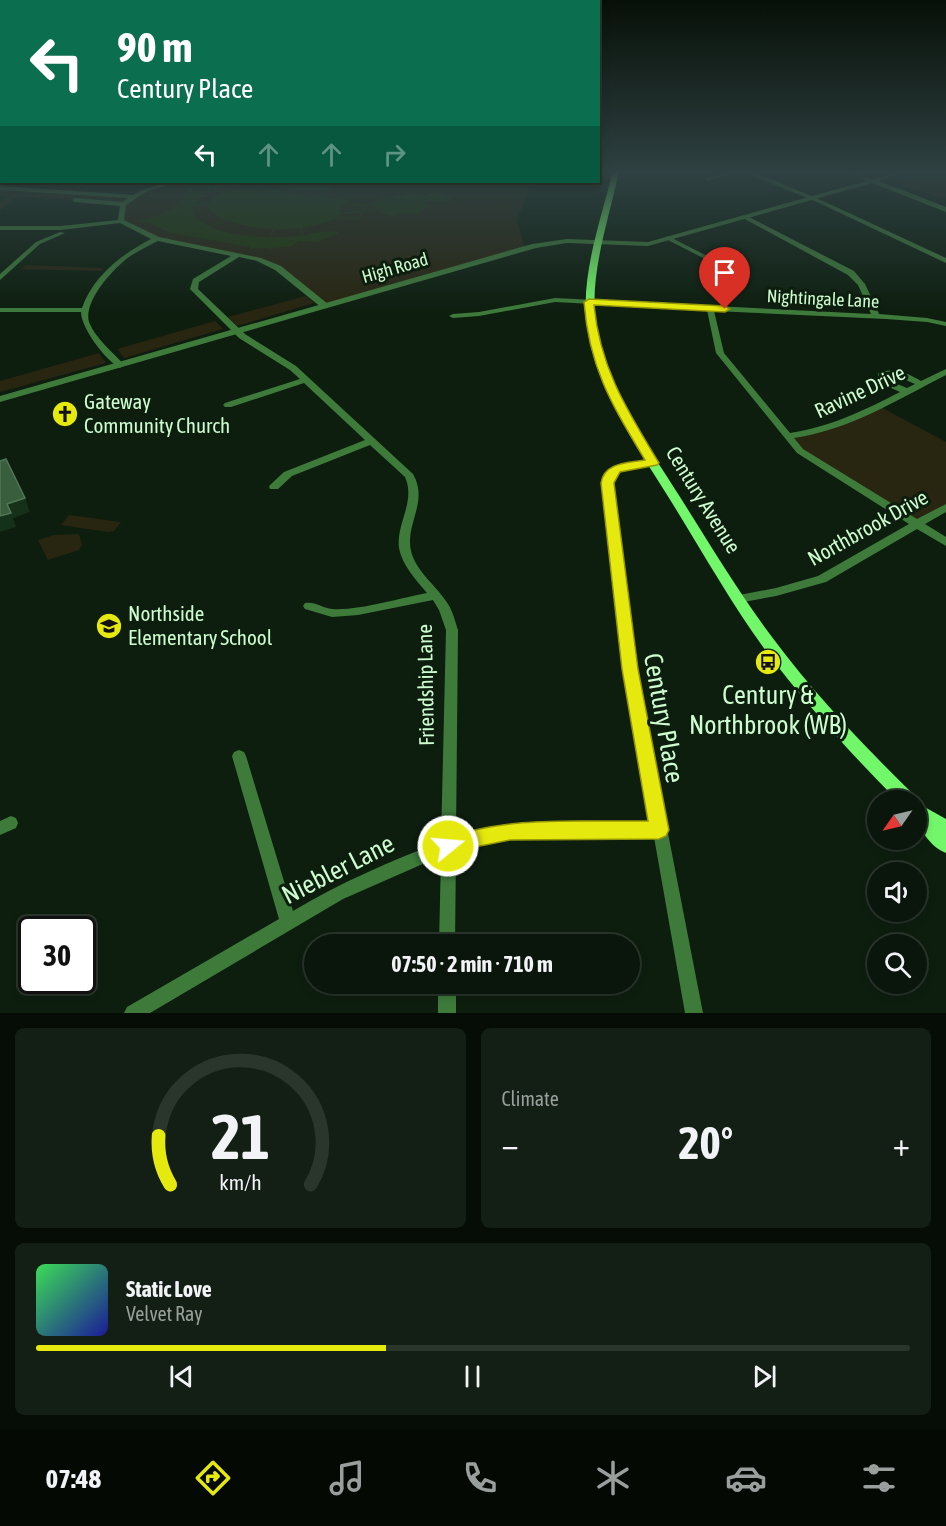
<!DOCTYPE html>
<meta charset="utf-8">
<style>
:root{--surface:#0a160b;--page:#131f14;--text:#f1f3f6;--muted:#999f9d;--line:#2a352c;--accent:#e6e90d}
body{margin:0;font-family:"Asap Condensed",sans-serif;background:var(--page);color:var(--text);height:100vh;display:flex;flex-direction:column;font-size:22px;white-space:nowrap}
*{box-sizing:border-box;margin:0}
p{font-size:20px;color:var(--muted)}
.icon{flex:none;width:33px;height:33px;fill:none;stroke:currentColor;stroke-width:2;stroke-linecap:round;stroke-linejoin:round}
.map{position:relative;height:1013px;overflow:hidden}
.panel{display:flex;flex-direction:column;gap:15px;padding:15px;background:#060c06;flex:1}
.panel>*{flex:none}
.banner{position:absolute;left:0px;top:0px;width:600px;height:183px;box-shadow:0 3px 9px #0003,0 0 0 2px var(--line);background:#0b6e4f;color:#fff;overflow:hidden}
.needle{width:39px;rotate:236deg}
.controls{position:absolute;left:867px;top:790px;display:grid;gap:12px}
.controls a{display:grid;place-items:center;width:60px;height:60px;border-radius:50%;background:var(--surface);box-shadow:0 3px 9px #0003,0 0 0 2px var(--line);font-size:30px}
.speed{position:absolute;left:18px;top:916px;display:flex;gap:12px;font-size:30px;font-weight:700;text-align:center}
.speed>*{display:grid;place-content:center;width:78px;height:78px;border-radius:50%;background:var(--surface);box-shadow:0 3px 9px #0003,0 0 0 2px var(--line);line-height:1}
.speed .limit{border:3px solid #111;border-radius:9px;background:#fff;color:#111}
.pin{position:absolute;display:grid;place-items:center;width:51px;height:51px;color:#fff;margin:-62px -26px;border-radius:50% 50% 50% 0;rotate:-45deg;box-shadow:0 0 6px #0007}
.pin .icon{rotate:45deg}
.me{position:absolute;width:66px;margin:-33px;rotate:73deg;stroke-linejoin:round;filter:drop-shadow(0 0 4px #0008)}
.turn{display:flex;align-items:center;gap:21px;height:126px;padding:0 18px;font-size:27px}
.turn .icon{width:78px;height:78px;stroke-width:2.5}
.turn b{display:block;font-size:42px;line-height:51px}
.lanes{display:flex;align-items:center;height:57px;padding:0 18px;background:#0003;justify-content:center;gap:30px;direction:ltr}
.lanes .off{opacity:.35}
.big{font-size:45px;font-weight:700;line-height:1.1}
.panel .widget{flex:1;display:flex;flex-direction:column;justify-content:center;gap:9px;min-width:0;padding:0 21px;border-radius:9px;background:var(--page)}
.panel .dial{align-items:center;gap:0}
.dial svg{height:156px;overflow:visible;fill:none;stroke:var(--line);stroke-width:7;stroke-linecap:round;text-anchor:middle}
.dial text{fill:var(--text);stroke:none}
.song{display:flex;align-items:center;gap:18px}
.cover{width:72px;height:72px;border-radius:9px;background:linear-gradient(135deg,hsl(130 70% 55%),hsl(240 70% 35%))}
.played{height:6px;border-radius:3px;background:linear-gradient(90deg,var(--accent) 40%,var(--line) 40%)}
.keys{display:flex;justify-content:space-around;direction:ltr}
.heat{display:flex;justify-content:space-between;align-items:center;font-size:33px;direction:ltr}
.panel .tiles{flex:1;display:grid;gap:15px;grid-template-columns:1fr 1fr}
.widget:last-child{grid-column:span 2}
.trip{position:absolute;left:304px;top:934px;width:336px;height:60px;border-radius:30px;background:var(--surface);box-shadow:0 3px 9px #0003,0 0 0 2px var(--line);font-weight:700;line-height:60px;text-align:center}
.tab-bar{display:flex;height:96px;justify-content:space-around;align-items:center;background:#040904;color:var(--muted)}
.tab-bar .icon{width:42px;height:42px}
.tab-bar .selected{color:var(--accent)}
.tab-bar b{font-size:27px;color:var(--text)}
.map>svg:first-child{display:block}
.green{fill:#282511}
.water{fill:#20390b}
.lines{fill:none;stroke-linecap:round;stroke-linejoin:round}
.stream{stroke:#20390b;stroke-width:1.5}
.minor{fill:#3e7b3b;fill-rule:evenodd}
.tertiary{fill:#3e7b3b;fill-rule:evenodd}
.secondary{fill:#73f76a;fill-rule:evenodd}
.shaded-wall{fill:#153119}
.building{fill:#395e3d;stroke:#507754;stroke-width:1.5}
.route{fill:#e6e90d;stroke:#969708;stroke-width:1.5}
.labels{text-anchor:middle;stroke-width:6;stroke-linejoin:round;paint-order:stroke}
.far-street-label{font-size:18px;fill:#cdfccf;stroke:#0d1e0f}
.street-label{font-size:21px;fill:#cdfccf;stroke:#0d1e0f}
.poi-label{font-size:21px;fill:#cdfccf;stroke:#0d1e0f;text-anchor:start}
.near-poi-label{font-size:26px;fill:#cdfccf;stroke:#0d1e0f}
.near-street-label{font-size:26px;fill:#cdfccf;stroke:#0d1e0f}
</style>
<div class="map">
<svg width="946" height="1013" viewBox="0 0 946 1013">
<rect width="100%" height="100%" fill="#0d1e0f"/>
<g class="green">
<polygon points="938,171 946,171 946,197 940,198 897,183"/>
<polygon points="28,182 38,182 26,189 134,197 173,182 531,182 517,221 525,248 325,306 311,293 259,259 157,239 121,221 123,204 19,196 0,210 0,203 9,196 0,195 0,188 16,189"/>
<polygon points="26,265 104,268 101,271 21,269"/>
<polygon points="306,296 314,303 237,326 228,317"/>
<polygon points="215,321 223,329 124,358 117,349"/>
<polygon points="99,353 106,363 0,392 0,381"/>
<polygon points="877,405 946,442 946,507 917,524 829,471 787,436 807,435"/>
<polygon points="69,515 121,522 114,531 108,532 61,525"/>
<polygon points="79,534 82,545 79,550 48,560 38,540 54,535"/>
</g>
<g class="water">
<path d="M192,182h51c-18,3 -37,7 -48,22l1,1 -5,3c8,30 81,31 107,28 12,-1 30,-8 41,-3l-22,9 -18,-1 -10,6 -17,1 -2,3 -1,-3h-13l-6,2v-3l-80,-14 -21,-10 -14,-2c15,-2 31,-6 44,-18h-10l12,-1 6,-13 4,-4 -3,-1z"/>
<polygon points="272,182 394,182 337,183 334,184 330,191 327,191 289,190"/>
<path d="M260,186l39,9 38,4 5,-2 9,4 -11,5 2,3 -3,2 3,2 -3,5c-14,4 -24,8 -39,10 -25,3 -82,0 -94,-24l17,-11 19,-4 -3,-1z"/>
<polygon points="416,193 428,196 428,193 440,193 452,198 450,201 427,201 425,204 433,206 421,209 419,215 402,213 394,217 384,214 371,203 384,198"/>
</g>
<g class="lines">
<g class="stream">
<polyline points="214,190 222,192 239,188"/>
<polyline points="287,192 293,190"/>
<polyline points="317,196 327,195 327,191"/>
<polyline points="348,204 362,206 372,204"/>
<polyline points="196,205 206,204"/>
<polyline points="342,213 361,212"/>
<polyline points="339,218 359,219 362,211 378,208"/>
<polyline points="211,226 226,221"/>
<polyline points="301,228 302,236"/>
<polyline points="270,236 275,228"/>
</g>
<g class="minor">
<polygon points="730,171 740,171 707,181 704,179"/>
<polygon points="742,171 751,171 821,200 946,258 946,263 817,202"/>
<path d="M168,182h8l-30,10 -20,13 -2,15 35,17 102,21 20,8 47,38v4h-6l-47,-38 -18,-9 -18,-4 -40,25 -1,7 47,45 51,32 117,108c16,28 -8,49 -2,77 5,21 26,35 37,53 5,8 7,17 10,26l-2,206 54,-12 141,-1 -27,-154 -21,-186c2,-5 3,-9 7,-13 9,-7 39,-13 48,-7 -14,9 -38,-1 -45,20l23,186 67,344h-18l-31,-176 -144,1 -48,10 -6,2 -1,95h-16l2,-89 -98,43 -193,114h-26l3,-6 152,-88 -47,-163 2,-4 5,-2 5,2 2,4 47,155c47,-28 97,-50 148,-69l5,-212 -7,-20 -6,-10 -75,15 -26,2 -27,-8 -2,-3 2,-3c9,-2 18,5 27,6 26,2 68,-11 95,-16 -11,-13 -25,-28 -28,-45 -3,-25 17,-46 6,-71l-35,-32 -78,31 -14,13h-8l-1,-2 1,-2 14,-13 81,-32 -61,-57 -73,24h-6l-2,-2 2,-2 75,-24 -10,-9 -51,-32 -49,-49 3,-10 38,-23 -73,-15c-10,5 -20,10 -29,16 -15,11 -46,44 -40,65 6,16 24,30 35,43l-4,3c-14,-7 -39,-40 -39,-56h-81v-4h82c11,-32 40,-54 69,-69l-31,-16 -59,7h-61v-4h61l57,-6 2,-14 -45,-4 -3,-2 3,-2 47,4 6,-4 -128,-8v-4l133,9 9,-5z"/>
<path d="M745,215l109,56 11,13 14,30 48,4 19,4v4l-19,-4 -41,-3 -172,-8 10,42 66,80c40,-6 75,-23 110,-41l-22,-10v-9c16,-6 29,0 43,8l25,-12v6c-49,25 -97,55 -152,63l9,11 114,70 29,-15v8l-21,12 21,13v9l-29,-17 -91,53 -50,14 -38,7 -4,-1 -2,-3 2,-3 42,-8 42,-12 91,-52 -112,-71 -81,-100 -9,-43 -152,-8 -76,14 -26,2 -4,-2 4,-2 26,-2 76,-14 316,16 -13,-29 -10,-10 -105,-57v-2zM885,376h11l19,8 -8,4 -22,-9z"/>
<polygon points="60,232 65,233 40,244 0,280 0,274 36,242"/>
<polygon points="668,236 713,259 715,260 709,261 666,239 665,238"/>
<polygon points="11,816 16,818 18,823 16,828 0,835 0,821"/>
<rect x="438" y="984" width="18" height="29"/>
</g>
<path class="tertiary" d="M845,171c11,0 18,7 28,8 9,0 25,-8 38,-8l-32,10 67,26v5l-74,-29 -224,63 -81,-3 -31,5 -536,154v-6l532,-152 35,-5 81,3 218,-61z"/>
<g class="secondary">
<path d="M613,171h6c-9,44 -28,98 -24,143 6,68 50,127 85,183 31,49 60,98 95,144 42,56 90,106 140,155l2,5 -1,2v-2h-18c-47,-47 -92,-97 -132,-150 -36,-49 -65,-102 -97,-153 -35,-57 -79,-116 -83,-185 -3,-44 16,-98 27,-142z"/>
<path d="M921,805l25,14v34c-18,-7 -30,-28 -30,-46z"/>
</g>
</g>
<polygon class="shaded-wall" points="25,498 30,512 13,518 16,527 0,532 0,516 7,504"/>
<polygon class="building" points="6,459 25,498 7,504 11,513 0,516 0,461"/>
<linearGradient id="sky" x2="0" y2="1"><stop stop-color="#071008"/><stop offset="0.55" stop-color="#2f4142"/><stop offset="1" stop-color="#2f4142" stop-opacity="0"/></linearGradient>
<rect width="946" height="313" fill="url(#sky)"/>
<path class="route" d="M589,299l136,7 5,3 -5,3 -131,-7c6,63 33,105 65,158l-2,2 -37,7 -6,11 24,186 31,161 -3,6 -7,3 -149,1 -40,8 -22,7 -7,-2 -3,-7 3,-6c65,-25 137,-18 207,-19l-26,-152 -21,-186c3,-21 27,-20 44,-23 -33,-55 -56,-92 -61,-158z"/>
<defs>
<g id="church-disc" transform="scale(1.35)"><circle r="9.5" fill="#e6e90d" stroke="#0d1e0f"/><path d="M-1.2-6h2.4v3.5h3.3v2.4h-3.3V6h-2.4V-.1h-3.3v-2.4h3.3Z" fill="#111"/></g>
<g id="school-disc" transform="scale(1.35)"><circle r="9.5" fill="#e6e90d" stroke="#0d1e0f"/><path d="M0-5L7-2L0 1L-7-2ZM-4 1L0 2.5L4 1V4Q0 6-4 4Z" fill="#111"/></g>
<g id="bus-disc" transform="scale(1.35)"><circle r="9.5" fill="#e6e90d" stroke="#0d1e0f"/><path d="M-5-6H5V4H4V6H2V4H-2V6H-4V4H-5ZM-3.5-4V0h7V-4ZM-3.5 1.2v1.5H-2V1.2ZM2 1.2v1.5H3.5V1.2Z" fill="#111"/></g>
</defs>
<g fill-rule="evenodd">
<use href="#church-disc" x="65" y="414"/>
<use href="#school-disc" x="109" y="626"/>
<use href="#bus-disc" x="768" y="662"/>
</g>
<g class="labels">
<g class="far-street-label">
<text transform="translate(395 268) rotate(-16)" y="6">High Road</text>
<text transform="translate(823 299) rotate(3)" y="6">Nightingale Lane</text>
</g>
<g class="street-label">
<text transform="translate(860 392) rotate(-25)" y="7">Ravine Drive</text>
<text transform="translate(703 500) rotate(58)" y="7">Century Avenue</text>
<text transform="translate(868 528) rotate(-29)" y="7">Northbrook Drive</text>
<text transform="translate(426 685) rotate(-91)" y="7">Friendship Lane</text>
</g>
<g class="poi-label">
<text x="84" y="409">Gateway<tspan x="84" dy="24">Community Church</tspan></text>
<text x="128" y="621">Northside<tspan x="128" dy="24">Elementary School</tspan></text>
</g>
<g class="near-poi-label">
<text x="768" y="704">Century &amp;<tspan x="768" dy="30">Northbrook (WB)</tspan></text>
</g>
<g class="near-street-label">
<text transform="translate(664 718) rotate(80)" y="9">Century Place</text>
<text transform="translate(338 869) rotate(-27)" y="9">Niebler Lane</text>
</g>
</g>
</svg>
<div class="controls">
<a><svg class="needle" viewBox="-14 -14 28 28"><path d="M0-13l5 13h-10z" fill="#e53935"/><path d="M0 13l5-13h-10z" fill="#999f9d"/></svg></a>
<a><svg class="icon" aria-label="sound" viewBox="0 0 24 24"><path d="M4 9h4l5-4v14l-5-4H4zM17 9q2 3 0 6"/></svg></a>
<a><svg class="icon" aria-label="search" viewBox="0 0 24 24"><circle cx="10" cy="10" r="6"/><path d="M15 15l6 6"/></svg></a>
</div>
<div class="speed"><div class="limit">30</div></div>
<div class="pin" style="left:725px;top:309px;background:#d93025"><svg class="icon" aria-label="arrive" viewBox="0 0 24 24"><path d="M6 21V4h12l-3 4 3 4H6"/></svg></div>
<svg class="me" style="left:448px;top:846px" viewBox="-20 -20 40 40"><circle r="17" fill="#e6e90d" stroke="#fff" stroke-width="3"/><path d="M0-11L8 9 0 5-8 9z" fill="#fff"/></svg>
<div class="trip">07:50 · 2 min · 710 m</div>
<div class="banner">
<div class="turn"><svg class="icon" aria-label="left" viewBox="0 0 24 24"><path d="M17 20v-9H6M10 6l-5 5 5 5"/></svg><div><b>90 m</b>Century Place</div></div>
<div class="lanes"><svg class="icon" aria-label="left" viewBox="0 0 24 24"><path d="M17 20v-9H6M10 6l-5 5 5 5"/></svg><svg class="icon off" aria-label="ahead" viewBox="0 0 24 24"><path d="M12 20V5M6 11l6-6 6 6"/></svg><svg class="icon off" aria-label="ahead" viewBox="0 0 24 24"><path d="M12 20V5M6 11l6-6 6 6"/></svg><svg class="icon off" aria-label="right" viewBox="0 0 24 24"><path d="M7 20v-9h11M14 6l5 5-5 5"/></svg></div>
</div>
</div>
<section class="panel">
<div class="tiles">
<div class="widget dial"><svg viewBox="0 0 100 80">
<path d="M14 69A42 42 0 1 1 86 69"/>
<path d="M14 69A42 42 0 0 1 8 44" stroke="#e6e90d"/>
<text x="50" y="56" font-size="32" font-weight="700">21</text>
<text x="50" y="72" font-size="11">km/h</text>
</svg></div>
<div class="widget"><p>Climate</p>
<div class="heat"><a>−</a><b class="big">20°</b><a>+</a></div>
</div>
<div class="widget">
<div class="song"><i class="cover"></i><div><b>Static Love</b><p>Velvet Ray</p></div></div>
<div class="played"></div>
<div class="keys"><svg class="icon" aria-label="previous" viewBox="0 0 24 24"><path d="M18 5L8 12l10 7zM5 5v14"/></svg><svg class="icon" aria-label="pause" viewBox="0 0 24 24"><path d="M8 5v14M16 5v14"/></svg><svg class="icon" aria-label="next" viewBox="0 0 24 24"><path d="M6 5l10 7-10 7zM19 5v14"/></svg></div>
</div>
</div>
</section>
<nav class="tab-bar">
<b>07:48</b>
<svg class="icon selected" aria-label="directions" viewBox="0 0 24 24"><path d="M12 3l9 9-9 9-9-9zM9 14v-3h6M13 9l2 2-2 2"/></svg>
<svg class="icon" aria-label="music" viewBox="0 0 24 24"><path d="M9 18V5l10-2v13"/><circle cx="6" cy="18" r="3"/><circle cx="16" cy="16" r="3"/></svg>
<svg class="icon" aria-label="phone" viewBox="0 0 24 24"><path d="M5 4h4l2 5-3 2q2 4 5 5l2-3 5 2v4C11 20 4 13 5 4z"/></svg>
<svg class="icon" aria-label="climate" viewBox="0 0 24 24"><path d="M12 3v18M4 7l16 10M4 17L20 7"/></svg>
<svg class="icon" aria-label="car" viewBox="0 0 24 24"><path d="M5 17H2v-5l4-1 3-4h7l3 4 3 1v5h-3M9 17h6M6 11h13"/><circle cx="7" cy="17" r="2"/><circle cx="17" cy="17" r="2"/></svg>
<svg class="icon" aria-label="filters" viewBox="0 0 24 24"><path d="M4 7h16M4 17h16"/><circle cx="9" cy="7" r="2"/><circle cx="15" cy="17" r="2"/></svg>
</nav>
